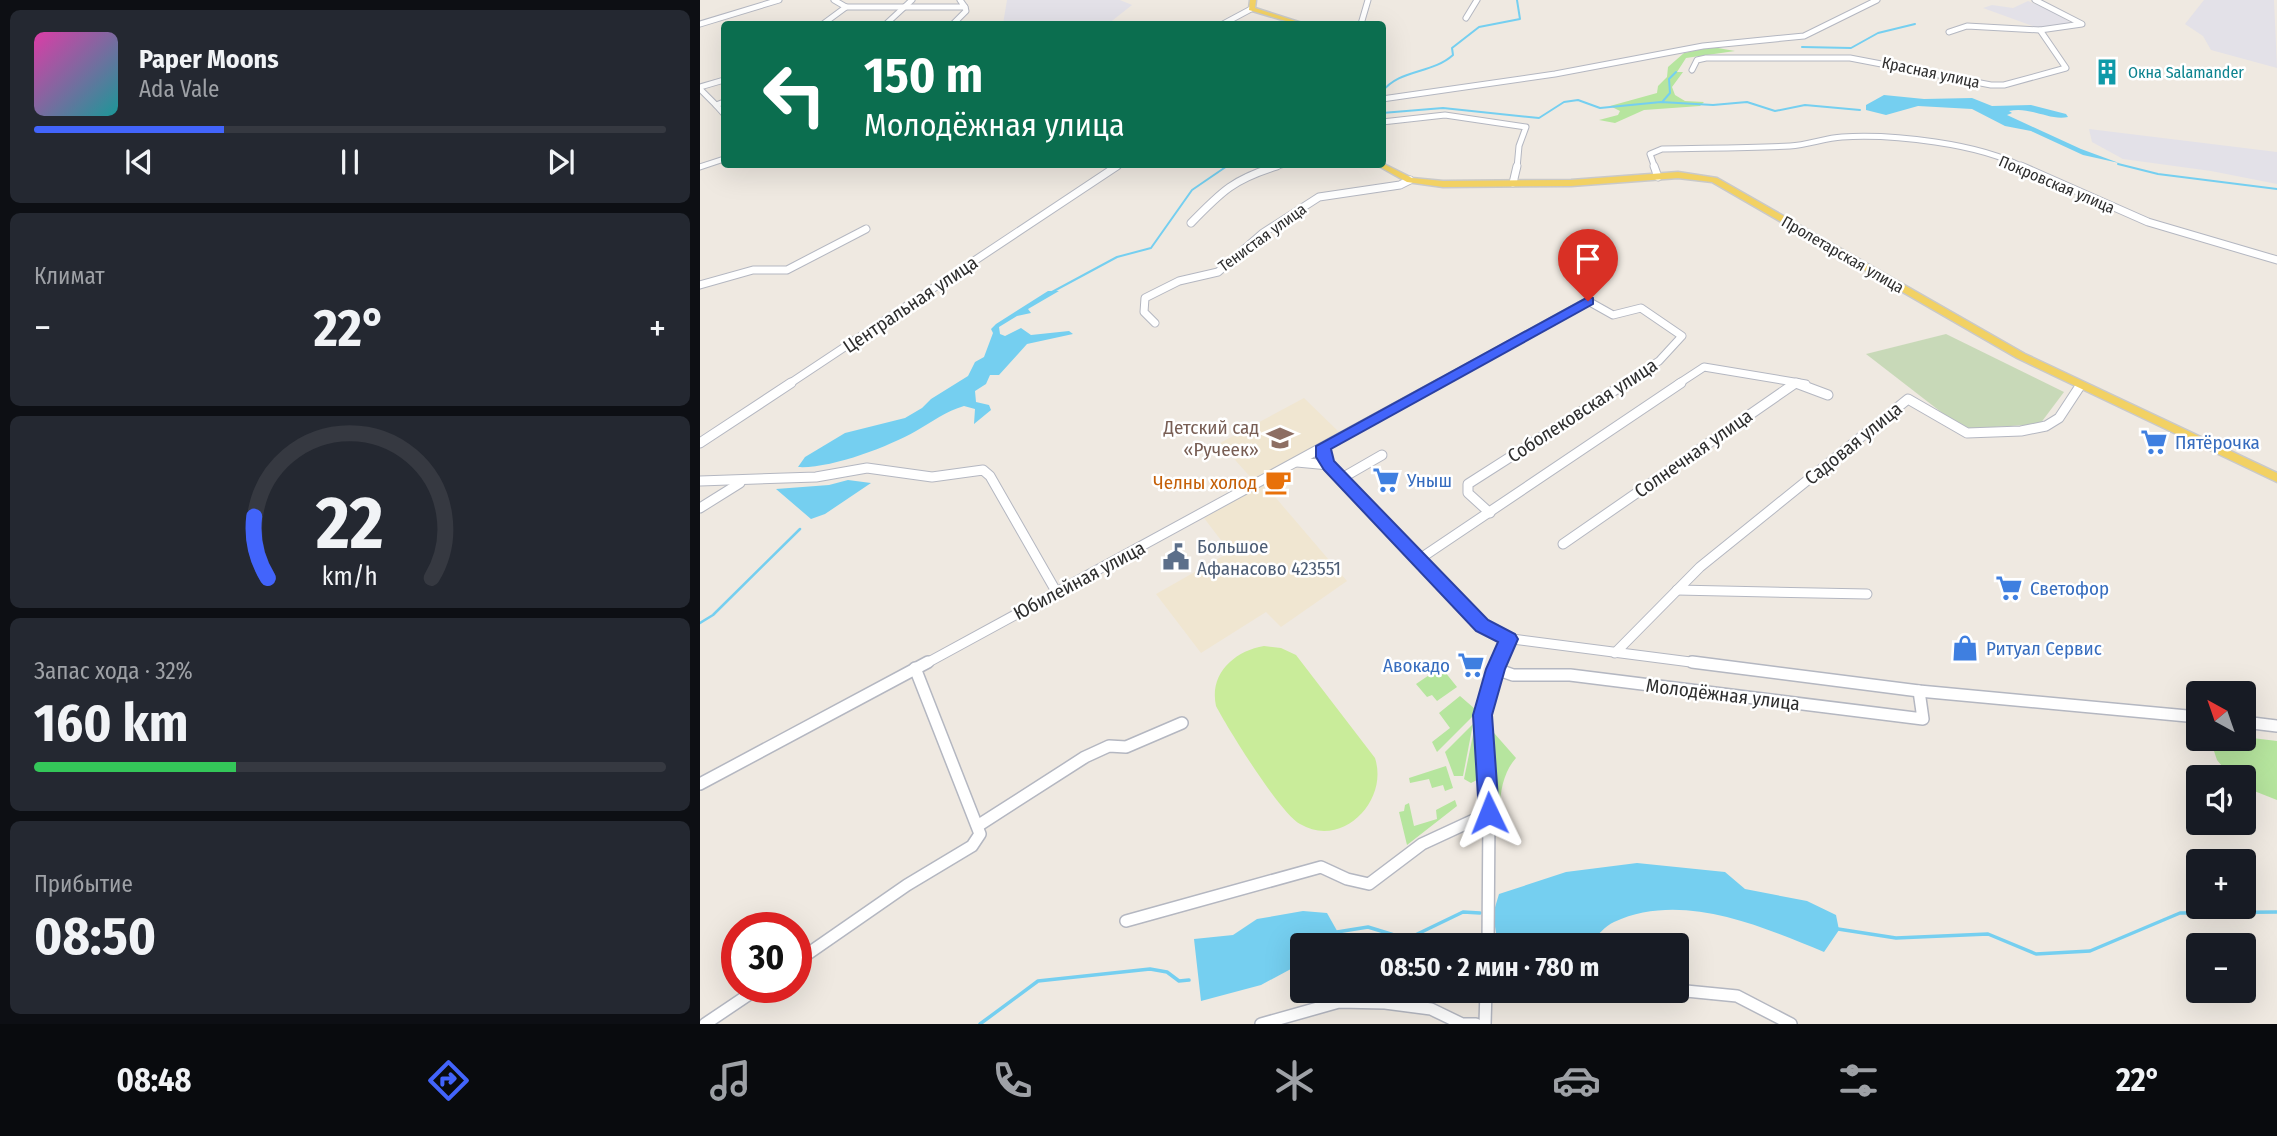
<!DOCTYPE html>
<html lang="ru">
<meta charset="utf-8">
<style>
:root{--surface:#171b24;--page:#242831;--text:#f1f3f6;--muted:#9ea1a6;--line:#363941;--accent:#4264fb}
body{margin:0;font-family:"Fira Sans Condensed",sans-serif;background:var(--page);color:var(--text);height:100vh;display:flex;flex-direction:column;font-size:26px;white-space:nowrap}
*{box-sizing:border-box;margin:0}
p{font-size:23px;color:var(--muted)}
.icon{flex:none;width:38px;height:38px;fill:none;stroke:currentColor;stroke-width:2;stroke-linecap:round;stroke-linejoin:round}
.map{position:relative;flex:1;overflow:hidden}
.sheet{display:flex;flex-direction:column;gap:10px;padding:10px;background:#0d0f14;width:700px}
.sheet>*{flex:none}
.guide{position:absolute;left:21px;top:21px;width:665px;height:147px;border-radius:7px;box-shadow:0 7px 28px #0002;background:#0b6e4f;color:#fff;overflow:hidden}
.needle{width:46px;rotate:320deg}
.fabs{position:absolute;left:1486px;top:681px;display:grid;gap:14px}
.fabs a{display:grid;place-items:center;width:70px;height:70px;border-radius:7px;background:var(--surface);box-shadow:0 7px 28px #0002;font-size:35px}
.speed{position:absolute;left:21px;top:912px;display:flex;gap:14px;font-size:35px;font-weight:700;text-align:center}
.speed>*{display:grid;place-content:center;width:91px;height:91px;border-radius:50%;background:var(--surface);box-shadow:0 7px 28px #0002;line-height:1}
.speed .limit{border:10px solid #d22;background:#fff;color:#111}
.pin{position:absolute;display:grid;place-items:center;width:60px;height:60px;color:#fff;margin:-72px -30px;border-radius:50% 50% 50% 0;rotate:-45deg;box-shadow:0 0 7px #0007}
.pin .icon{rotate:45deg}
.me{position:absolute;width:77px;margin:-38px;rotate:358deg;stroke-linejoin:round;filter:drop-shadow(0 0 5px #0008)}
.turn{display:flex;align-items:center;gap:24px;height:147px;padding:0 28px;font-size:32px}
.turn .icon{width:91px;height:91px;stroke-width:2.5}
.turn b{display:block;font-size:49px;line-height:60px}
.big{font-size:52px;font-weight:700;line-height:1.1}
.sheet .tile{flex:1;display:flex;flex-direction:column;justify-content:center;gap:10px;min-width:0;padding:0 24px;border-radius:10px;background:var(--page)}
.sheet .dial{align-items:center;gap:0}
.dial svg{height:182px;overflow:visible;fill:none;stroke:var(--line);stroke-width:7;stroke-linecap:round;text-anchor:middle}
.dial text{fill:var(--text);stroke:none}
.song{display:flex;align-items:center;gap:21px}
.cover{width:84px;height:84px;border-radius:10px;background:linear-gradient(135deg,hsl(320 70% 55%),hsl(180 70% 35%))}
.played{height:7px;border-radius:4px;background:linear-gradient(90deg,var(--accent) 30%,var(--line) 30%)}
.keys{display:flex;justify-content:space-around;direction:ltr}
.heat{display:flex;justify-content:space-between;align-items:center;font-size:38px;direction:ltr}
.charge{height:10px;border-radius:5px;background:linear-gradient(90deg,#34c759 32%,var(--line) 0)}
.trip{position:absolute;left:590px;top:933px;width:399px;height:70px;border-radius:7px;background:var(--surface);box-shadow:0 7px 28px #0002;font-weight:700;line-height:70px;text-align:center}
.dock{display:flex;height:112px;justify-content:space-around;align-items:center;background:#090b0e;color:var(--muted)}
.dock .icon{width:49px;height:49px}
.dock .on{color:var(--accent)}
.dock b{font-size:32px;color:var(--text)}
main{display:flex;flex:1;min-height:0}
.map>svg:first-child{display:block}
.industrial{fill:#e3e1e8}
.education{fill:#f0e6d1}
.green{fill:#b6e59e}
.cemetery{fill:#c8d9b8}
.pitch{fill:#c9ec9a}
.water{fill:#75cff0}
.lines{fill:none;stroke-linecap:round;stroke-linejoin:round}
.stream-far2{stroke:#75cff0;stroke-width:2}
.stream-far1{stroke:#75cff0;stroke-width:2.5}
.stream{stroke:#75cff0;stroke-width:3.5}
.minor-far3-casing{stroke:#b4b7c1;stroke-width:7}
.minor-far2-casing{stroke:#b4b7c1;stroke-width:9}
.minor-far1-casing{stroke:#b4b7c1;stroke-width:11}
.minor-casing{stroke:#b4b7c1;stroke-width:14}
.major-casing{stroke:#c9c9c9;stroke-width:3}
.minor-far3{stroke:#fff;stroke-width:5}
.minor-far2{stroke:#fff;stroke-width:7}
.minor-far1{stroke:#fff;stroke-width:9}
.minor{stroke:#fff;stroke-width:11}
.major{fill:#f2d163;fill-rule:evenodd}
.route{fill:#4264fb;stroke:#2b41a3;stroke-width:2}
.labels{text-anchor:middle;stroke-width:5;stroke-linejoin:round;paint-order:stroke}
.far-street-label{font-size:16px;fill:#2e2e2e;stroke:#fff}
.far-culture-label{font-size:16px;fill:#0d838f;stroke:#fff;text-anchor:start}
.street-label{font-size:19px;fill:#2e2e2e;stroke:#fff}
.education-label{font-size:19px;fill:#785e54;stroke:#fff;text-anchor:end}
.shop-label{font-size:19px;fill:#366cbe;stroke:#fff;text-anchor:start}
.food-label{font-size:19px;fill:#c56008;stroke:#fff;text-anchor:end}
.service-label{font-size:19px;fill:#4e5e75;stroke:#fff;text-anchor:start}
</style>
<main>
<section class="sheet">
<div class="tile">
<div class="song"><i class="cover"></i><div><b>Paper Moons</b><p>Ada Vale</p></div></div>
<div class="played"></div>
<div class="keys"><svg class="icon" aria-label="previous" viewBox="0 0 24 24"><path d="M18 5L8 12l10 7zM5 5v14"/></svg><svg class="icon" aria-label="pause" viewBox="0 0 24 24"><path d="M8 5v14M16 5v14"/></svg><svg class="icon" aria-label="next" viewBox="0 0 24 24"><path d="M6 5l10 7-10 7zM19 5v14"/></svg></div>
</div>
<div class="tile"><p>Климат</p>
<div class="heat"><a>−</a><b class="big">22°</b><a>+</a></div>
</div>
<div class="tile dial"><svg viewBox="0 0 100 80">
<path d="M14 69A42 42 0 1 1 86 69"/>
<path d="M14 69A42 42 0 0 1 8 42" stroke="#4264fb"/>
<text x="50" y="56" font-size="32" font-weight="700">22</text>
<text x="50" y="72" font-size="11">km/h</text>
</svg></div>
<div class="tile"><p>Запас хода · 32%</p><b class="big">160 km</b><div class="charge"></div></div>
<div class="tile"><p>Прибытие</p><b class="big">08:50</b></div>
</section>
<div class="map">
<svg width="1577" height="1024" viewBox="0 0 1577 1024">
<rect width="100%" height="100%" fill="#efe9e1"/>
<g class="industrial">
<polygon points="307,0 420,0 432,5 408,24 303,24"/>
<polygon points="1504,0 1574,0 1577,68 1511,50 1503,36 1485,24"/>
<polygon points="1328,1 1352,11 1373,24 1341,29 1283,8 1292,5 1313,8"/>
<polygon points="1389,129 1577,152 1577,184 1511,171 1423,159 1392,142"/>
</g>
<g class="education">
<polygon points="604,398 639,432 553,480 520,443"/>
<polygon points="564,484 647,581 581,627 566,612 501,653 456,594 530,552 504,518"/>
</g>
<g class="green">
<polygon points="1012,47 1035,51 986,58 977,72 983,72 972,87 975,95 985,101 1004,102 1000,106 944,110 915,123 899,120 918,115 920,111 910,106 957,93 958,86 967,77 968,67 984,53"/>
<polygon points="741,667 757,687 737,701 732,695 727,697 716,684"/>
<polygon points="760,696 775,709 775,714 737,752 732,742 750,728 739,713"/>
<polygon points="773,724 763,776 754,776 745,752"/>
<polygon points="775,725 781,778 771,783 764,779"/>
<path d="M787,725l29,33c-12,13 -16,33 -16,50z"/>
<polygon points="1544,737 1577,741 1577,800 1544,787 1544,777 1531,777 1517,760 1512,745 1520,739"/>
<polygon points="746,766 753,788 745,791 743,785 732,788 729,779 710,783 709,778"/>
<polygon points="755,800 757,806 707,845 699,812 704,811 705,805 709,803 714,826 737,819 736,810"/>
</g>
<polygon class="cemetery" points="1246,334 1364,392 1340,424 1263,429 1166,354"/>
<path class="pitch" d="M564,646l17,2 15,7 79,103c14,43 -33,91 -75,66 -20,-11 -72,-95 -84,-118 -7,-32 18,-55 48,-60z"/>
<g class="water">
<path d="M1184,95l40,4 48,-1 20,8 39,-1 35,9 2,3c-19,4 -38,-11 -59,-6l3,2 -5,2 74,34 38,14 -36,-8 -52,-24 -26,-5 -33,-17 -54,-3 -32,9 -20,-5v-5z"/>
<path d="M348,291h11l-31,18 3,4 -14,3 -18,11 1,7 5,2 16,-8 10,7 38,-4 4,3 -46,10 -28,31h-9l-4,9 -11,7 1,11 13,3 2,5 -17,14 1,-15 -11,-3c-18,5 -32,16 -48,25 -28,16 -86,38 -118,36l7,-10 40,-24 60,-15 17,-10 9,-9 37,-23 7,-14 9,-5 9,-24 -2,-4 5,-5z"/>
<polygon points="148,480 171,483 125,514 111,519 76,489 129,485"/>
<path d="M937,863l88,9 20,17 62,12 29,14 3,15 -15,22c-64,-26 -142,-61 -210,-30 -9,4 -17,14 -24,21l-92,2 -5,-31 6,-20 67,-22z"/>
<polygon points="603,911 627,913 645,945 602,945 602,963 561,985 501,1001 494,939 533,935 557,919"/>
</g>
<g class="lines">
<g class="stream-far2">
<polyline points="1102,47 1151,48 1178,33 1215,24"/>
<path d="M682,92c17,-23 50,-18 71,-37l-1,-7 27,-21 41,-8 -3,-19"/>
<polyline points="963,101 970,93 969,79 976,72"/>
<polyline points="682,113 743,108 839,118 864,102 878,100 900,108 961,102 1013,105 1047,102 1075,111 1105,105 1160,110"/>
<polyline points="1418,164 1458,174 1577,189"/>
<polyline points="352,292 417,257 451,248 492,190 530,164"/>
</g>
<polyline class="stream-far1" points="0,623 13,615 100,529"/>
<g class="stream">
<polyline points="1138,929 1196,938 1288,934 1336,954 1390,951 1480,913 1577,912"/>
<polyline points="637,932 668,927 707,939 763,912 780,913"/>
<polyline points="280,1024 338,981 450,969 467,972 479,981 489,980"/>
</g>
<g class="minor-far3-casing">
<g id="minor-far3">
<polyline points="134,0 146,7 265,7 260,0"/>
<polyline points="766,18 777,0"/>
<polyline points="0,24 79,0"/>
<polyline points="123,24 146,7"/>
<polyline points="186,24 212,0"/>
<polyline points="253,24 266,11 265,7"/>
<polyline points="523,24 551,9"/>
<polyline points="661,24 668,0"/>
<polyline points="1249,32 1267,26 1340,30"/>
<polyline points="992,70 997,60 1006,58 1150,58 1291,85 1304,85 1366,68 1340,30 1382,24 1335,0"/>
<polyline points="0,87 24,80"/>
<polyline points="0,89 16,105"/>
<polyline points="682,99 855,74 1003,46 1104,36 1177,0"/>
<polyline points="24,102 16,105 24,114"/>
<polyline points="682,122 745,115 826,127 819,146 817,168"/>
<polyline points="0,167 24,159"/>
<polyline points="415,168 421,164"/>
<polyline points="571,168 585,164"/>
<path d="M955,168l-5,-14 12,-5c43,-1 85,-1 128,-3 18,-1 35,-8 52,-9 50,-3 138,6 182,31"/>
</g>
</g>
<g class="minor-far2-casing">
<g id="minor-far2">
<polyline points="954,166 958,177"/>
<polyline points="1321,166 1448,222 1577,260"/>
<polyline points="813,183 817,166"/>
<path d="M491,223c31,-32 43,-44 86,-57"/>
<polyline points="0,285 53,270 87,270 166,229"/>
<polyline points="455,323 444,312 445,298 479,281 518,272 563,233 619,197 700,185 710,180"/>
<polyline points="89,384 417,166"/>
<polyline points="737,384 888,301 913,315 941,308 982,336 959,361 923,384"/>
<polyline points="978,384 1004,367 1106,384"/>
</g>
</g>
<g class="minor-far1-casing">
<g id="minor-far1">
<polyline points="1096,383 1128,395"/>
<polyline points="0,443 91,383"/>
<polyline points="597,462 629,465 782,626 805,638 1006,664"/>
<polyline points="642,478 682,455"/>
<polyline points="0,481 116,477 167,468 232,477 283,470 290,476 357,593"/>
<polyline points="0,508 40,483"/>
<polyline points="790,513 768,493 768,484 926,383"/>
<polyline points="863,544 1094,384"/>
<polyline points="718,560 981,383"/>
<polyline points="977,590 1167,594"/>
<polyline points="915,653 1000,567 1208,399 1267,433 1321,431 1346,426 1359,418 1380,386"/>
<polyline points="225,664 740,383"/>
<polyline points="798,664 809,639"/>
</g>
</g>
<g class="minor-casing">
<g id="minor">
<polyline points="992,662 1219,691 1498,717"/>
<polyline points="796,669 813,675 870,675 1223,719 1219,691"/>
<polyline points="1544,722 1577,726"/>
<polyline points="0,784 228,662"/>
<polyline points="279,825 385,757 409,746 426,747 482,723"/>
<polyline points="426,921 621,867 647,879 669,884 722,844 789,813"/>
<polyline points="788,945 789,813 783,715 799,662"/>
<polyline points="96,962 207,885 272,846 280,834 215,668"/>
<polyline points="976,990 1037,996 1091,1024"/>
<polyline points="5,1024 60,987"/>
<polyline points="561,1024 639,1002 685,1003 731,1009 762,1024 776,1024"/>
<polyline points="785,1024 786,990"/>
</g>
</g>
<g class="major-casing">
<g id="major">
<polygon points="550,0 556,0 555,8 605,24 596,24 549,10"/>
<polygon points="682,163 712,178 743,181 871,180 978,172 1017,178 1325,354 1577,473 1577,482 1317,358 1012,182 978,178 871,186 743,187 707,182 675,164 682,164"/>
</g>
</g>
<use href="#minor-far3" class="minor-far3"/>
<use href="#minor-far2" class="minor-far2"/>
<use href="#minor-far1" class="minor-far1"/>
<use href="#minor" class="minor"/>
<use href="#major" class="major"/>
</g>
<polygon class="route" points="888,297 893,298 893,304 631,449 634,461 788,620 815,634 818,639 805,669 792,715 799,813 796,820 789,823 782,820 779,813 773,715 786,669 798,642 776,631 624,470 616,457 616,446"/>
<defs>
<g id="building-bare" transform="scale(2.1)"><path d="M-4-6H4V6H1V3H-1V6H-4ZM-2.5-4.3h1.7v1.8h-1.7ZM.8-4.3h1.7v1.8H.8ZM-2.5-1h1.7V.8h-1.7ZM.8-1h1.7V.8H.8Z" fill="#0f9aa8" stroke="#fff" stroke-width="2.5" paint-order="stroke"/></g>
<g id="school-bare" transform="scale(2.1)"><path d="M0-5L7-2L0 1L-7-2ZM-4 1L0 2.5L4 1V4Q0 6-4 4Z" fill="#8d6e63" stroke="#fff" stroke-width="2.5" paint-order="stroke"/></g>
<g id="supermarket-bare" transform="scale(2.1)"><path d="M-6-5.5h2.5l.6 2H6L4.5 2H-2.5L-4.4-4H-6ZM-1.5 3.2a1.3 1.3 0 1 0 .1 0ZM3 3.2a1.3 1.3 0 1 0 .1 0Z" fill="#3f7fe0" stroke="#fff" stroke-width="2.5" paint-order="stroke"/></g>
<g id="cafe-bare" transform="scale(2.1)"><path d="M-5.5-4.5H6V0H3Q3 3.5 0 3.5H-2.5Q-5.5 3.5-5.5 0ZM3-3.2v2h1.7v-2ZM-6 4.5H4V6H-6Z" fill="#e8710a" stroke="#fff" stroke-width="2.5" paint-order="stroke"/></g>
<g id="civic-bare" transform="scale(2.1)"><path d="M-.6-6.5H3V-4.5H.6V-3L4-1V1h2V6H-6V1h2V-1L-.6-3ZM-1.2 2.5V6h2.4V2.5Z" fill="#5c6f8a" stroke="#fff" stroke-width="2.5" paint-order="stroke"/></g>
<g id="shop-bare" transform="scale(2.1)"><path d="M-5-2.5h2.3a2.7 3.5 0 0 1 5.4 0H5L5.5 6h-11ZM-1.5-2.5h3a1.5 2.3 0 0 0-3 0Z" fill="#3f7fe0" stroke="#fff" stroke-width="2.5" paint-order="stroke"/></g>
</defs>
<g fill-rule="evenodd">
<use href="#building-bare" x="1407" y="72"/>
<use href="#school-bare" x="580" y="438"/>
<use href="#supermarket-bare" x="1454" y="442"/>
<use href="#supermarket-bare" x="686" y="480"/>
<use href="#cafe-bare" x="578" y="482"/>
<use href="#civic-bare" x="476" y="557"/>
<use href="#supermarket-bare" x="1309" y="588"/>
<use href="#shop-bare" x="1265" y="648"/>
<use href="#supermarket-bare" x="771" y="665"/>
</g>
<g class="labels">
<g class="far-street-label">
<text transform="translate(1231 72) rotate(12)" y="6">Красная улица</text>
<text transform="translate(1357 184) rotate(23)" y="6">Покровская улица</text>
<text transform="translate(562 237) rotate(-36)" y="6">Тенистая улица</text>
<text transform="translate(1143 254) rotate(30)" y="6">Пролетарская улица</text>
</g>
<g class="far-culture-label">
<text x="1428" y="78">Окна Salamander</text>
</g>
<g class="street-label">
<text transform="translate(210 304) rotate(-34)" y="7">Центральная улица</text>
<text transform="translate(882 410) rotate(-33)" y="7">Соболековская улица</text>
<text transform="translate(1153 443) rotate(-39)" y="7">Садовая улица</text>
<text transform="translate(993 453) rotate(-35)" y="7">Солнечная улица</text>
<text transform="translate(379 580) rotate(-28)" y="7">Юбилейная улица</text>
<text transform="translate(1023 694) rotate(7)" y="7">Молодёжная улица</text>
</g>
<g class="education-label">
<text x="559" y="434">Детский сад<tspan x="559" dy="22">«Ручеек»</tspan></text>
</g>
<g class="shop-label">
<text x="1475" y="449">Пятёрочка</text>
<text x="707" y="487">Уныш</text>
<text x="1330" y="595">Светофор</text>
<text x="1286" y="655">Ритуал Сервис</text>
<text x="750" y="672" text-anchor="end">Авокадо</text>
</g>
<g class="food-label">
<text x="557" y="489">Челны холод</text>
</g>
<g class="service-label">
<text x="497" y="553">Большое<tspan x="497" dy="22">Афанасово 423551</tspan></text>
</g>
</g>
</svg>
<div class="fabs">
<a><svg class="needle" viewBox="-14 -14 28 28"><path d="M0-13l5 13h-10z" fill="#e53935"/><path d="M0 13l5-13h-10z" fill="#9ea1a6"/></svg></a>
<a><svg class="icon" aria-label="sound" viewBox="0 0 24 24"><path d="M4 9h4l5-4v14l-5-4H4zM17 9q2 3 0 6"/></svg></a>
<a>+</a>
<a>−</a>
</div>
<div class="speed"><div class="limit">30</div></div>
<div class="pin" style="left:888px;top:301px;background:#d93025"><svg class="icon" aria-label="arrive" viewBox="0 0 24 24"><path d="M6 21V4h12l-3 4 3 4H6"/></svg></div>
<svg class="me" style="left:789px;top:813px" viewBox="-20 -20 40 40"><path d="M0-17L14 15 0 8-14 15z" fill="#4264fb" stroke="#fff" stroke-width="4"/></svg>
<div class="trip">08:50 · 2 мин · 780 m</div>
<div class="guide">
<div class="turn"><svg class="icon" aria-label="left" viewBox="0 0 24 24"><path d="M17 20v-9H6M10 6l-5 5 5 5"/></svg><div><b>150 m</b>Молодёжная улица</div></div>
</div>
</div>
</main>
<nav class="dock">
<b>08:48</b>
<svg class="icon on" aria-label="directions" viewBox="0 0 24 24"><path d="M12 3l9 9-9 9-9-9zM9 14v-3h6M13 9l2 2-2 2"/></svg>
<svg class="icon" aria-label="music" viewBox="0 0 24 24"><path d="M9 18V5l10-2v13"/><circle cx="6" cy="18" r="3"/><circle cx="16" cy="16" r="3"/></svg>
<svg class="icon" aria-label="phone" viewBox="0 0 24 24"><path d="M5 4h4l2 5-3 2q2 4 5 5l2-3 5 2v4C11 20 4 13 5 4z"/></svg>
<svg class="icon" aria-label="climate" viewBox="0 0 24 24"><path d="M12 3v18M4 7l16 10M4 17L20 7"/></svg>
<svg class="icon" aria-label="car" viewBox="0 0 24 24"><path d="M5 17H2v-5l4-1 3-4h7l3 4 3 1v5h-3M9 17h6M6 11h13"/><circle cx="7" cy="17" r="2"/><circle cx="17" cy="17" r="2"/></svg>
<svg class="icon" aria-label="filters" viewBox="0 0 24 24"><path d="M4 7h16M4 17h16"/><circle cx="9" cy="7" r="2"/><circle cx="15" cy="17" r="2"/></svg>
<b>22°</b>
</nav>
